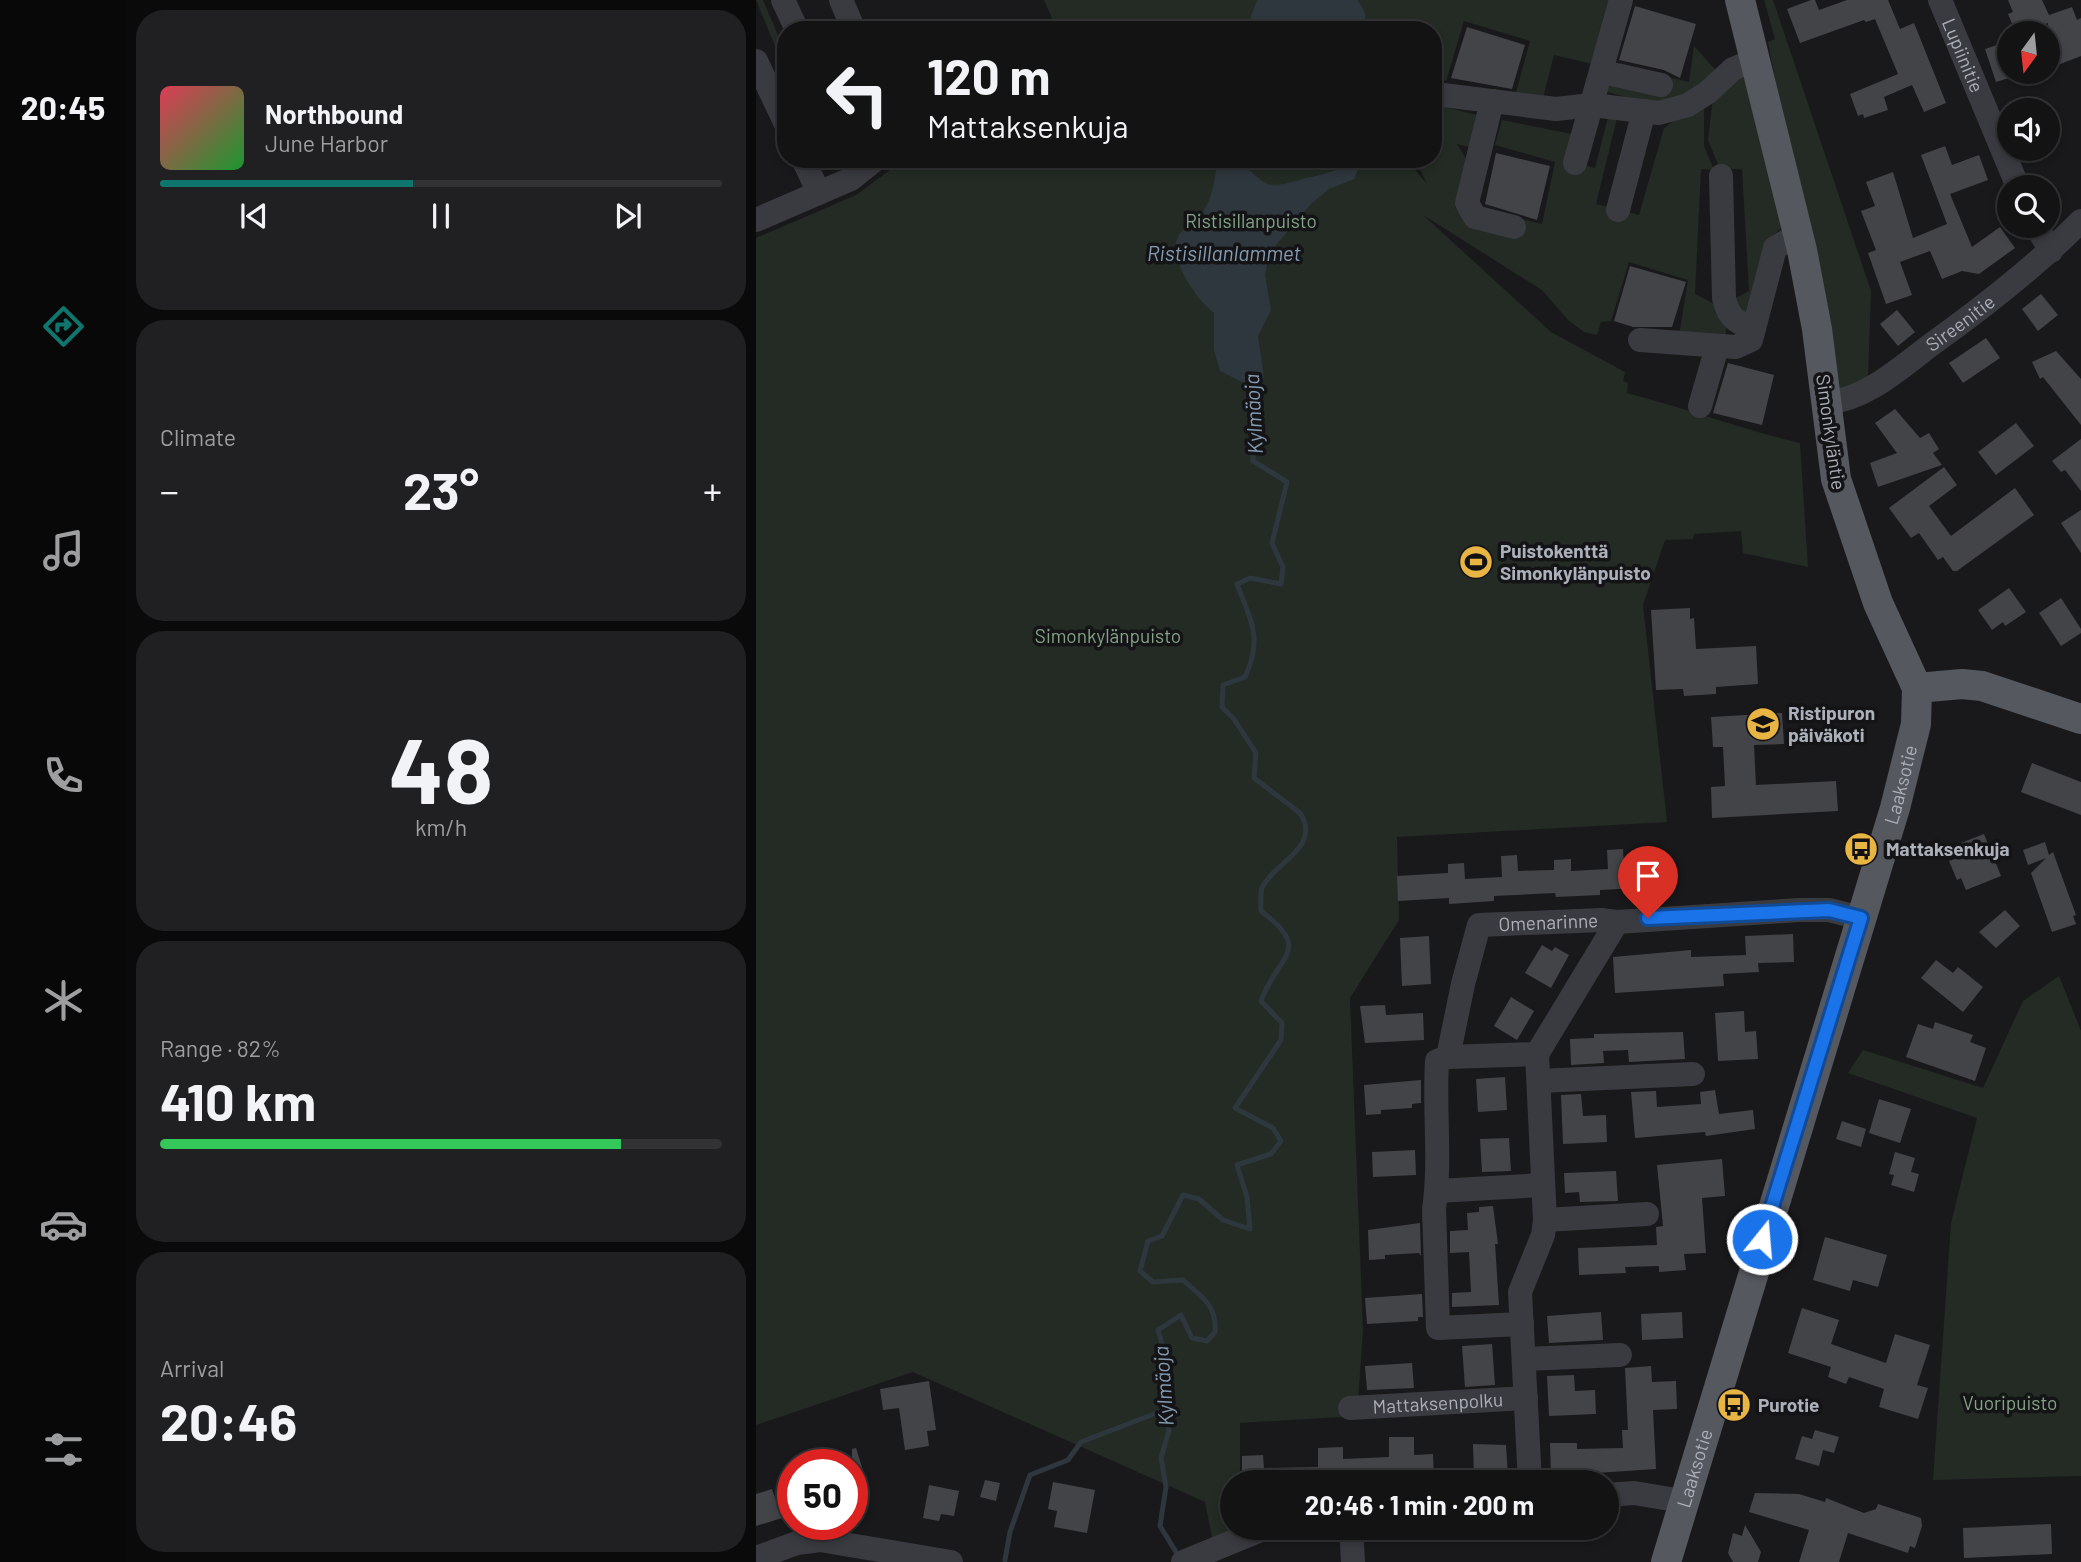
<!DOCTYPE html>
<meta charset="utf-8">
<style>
:root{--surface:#131314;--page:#202022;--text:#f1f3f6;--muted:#9d9ea0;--line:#323234;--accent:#0f766e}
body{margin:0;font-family:Barlow,sans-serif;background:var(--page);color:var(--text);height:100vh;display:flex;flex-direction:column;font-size:26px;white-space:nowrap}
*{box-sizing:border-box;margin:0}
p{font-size:23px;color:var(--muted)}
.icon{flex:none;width:38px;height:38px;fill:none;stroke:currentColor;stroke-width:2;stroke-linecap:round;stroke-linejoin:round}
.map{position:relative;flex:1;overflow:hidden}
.panel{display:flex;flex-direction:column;gap:10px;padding:10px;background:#0a0a0b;width:630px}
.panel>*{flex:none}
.hud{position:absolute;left:21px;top:21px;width:665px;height:147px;border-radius:28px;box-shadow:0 4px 10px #0003,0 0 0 2px var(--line);background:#131314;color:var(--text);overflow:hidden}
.needle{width:46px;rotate:195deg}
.fabs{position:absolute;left:1241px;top:21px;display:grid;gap:14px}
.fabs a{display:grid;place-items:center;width:63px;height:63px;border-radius:50%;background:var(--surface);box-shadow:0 4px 10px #0003,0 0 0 2px var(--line);font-size:35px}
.speed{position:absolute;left:21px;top:1449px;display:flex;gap:14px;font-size:35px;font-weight:700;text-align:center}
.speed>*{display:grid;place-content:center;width:91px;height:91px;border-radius:50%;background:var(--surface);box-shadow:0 4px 10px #0003,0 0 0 2px var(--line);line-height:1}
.speed .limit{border:10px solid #d22;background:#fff;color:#111}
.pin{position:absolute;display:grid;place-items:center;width:60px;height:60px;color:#fff;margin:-72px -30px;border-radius:50% 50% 50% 0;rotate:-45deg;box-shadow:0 0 7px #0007}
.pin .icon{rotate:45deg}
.me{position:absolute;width:77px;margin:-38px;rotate:17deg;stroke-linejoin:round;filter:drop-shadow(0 0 5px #0008)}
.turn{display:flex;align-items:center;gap:24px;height:147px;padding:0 35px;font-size:32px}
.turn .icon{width:91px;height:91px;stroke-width:2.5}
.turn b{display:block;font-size:49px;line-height:60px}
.big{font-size:52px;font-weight:700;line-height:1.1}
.panel .widget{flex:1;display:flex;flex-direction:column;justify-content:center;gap:10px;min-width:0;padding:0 24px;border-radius:28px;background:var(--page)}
.panel .dial{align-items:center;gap:0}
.dial b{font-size:91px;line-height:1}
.song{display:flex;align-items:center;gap:21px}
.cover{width:84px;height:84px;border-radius:10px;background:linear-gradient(135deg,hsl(350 70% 55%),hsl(130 70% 35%))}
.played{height:7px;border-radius:4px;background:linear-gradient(90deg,var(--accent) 45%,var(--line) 45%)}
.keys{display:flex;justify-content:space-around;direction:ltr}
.heat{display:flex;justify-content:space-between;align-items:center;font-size:38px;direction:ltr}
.charge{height:10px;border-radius:5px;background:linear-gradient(90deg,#34c759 82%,var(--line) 0)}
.trip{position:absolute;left:464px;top:1470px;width:399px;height:70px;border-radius:35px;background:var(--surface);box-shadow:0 4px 10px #0003,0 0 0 2px var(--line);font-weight:700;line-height:70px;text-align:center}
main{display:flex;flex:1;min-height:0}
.dock{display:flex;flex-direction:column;width:126px;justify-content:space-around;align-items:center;background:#080808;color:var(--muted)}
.dock .icon{width:49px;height:49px}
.dock .active{color:var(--accent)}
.dock b{font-size:32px;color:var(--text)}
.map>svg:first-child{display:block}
.green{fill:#232b24}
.water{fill:#2f373e}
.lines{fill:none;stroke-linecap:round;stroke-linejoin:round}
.stream{stroke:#2f373e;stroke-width:5}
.building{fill:#434448}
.minor{stroke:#3a3b40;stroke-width:24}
.major{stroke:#56585f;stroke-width:30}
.route-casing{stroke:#114b97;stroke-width:18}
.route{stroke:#1a73e8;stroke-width:12}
.labels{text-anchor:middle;stroke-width:7;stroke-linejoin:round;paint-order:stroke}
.street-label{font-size:19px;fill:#acb0ba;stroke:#141416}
.park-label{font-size:19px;fill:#84a387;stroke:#141416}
.poi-label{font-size:19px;font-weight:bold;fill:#acb0ba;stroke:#141416;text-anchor:start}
.water-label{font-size:21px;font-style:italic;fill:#869cb2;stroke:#141416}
</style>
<main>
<nav class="dock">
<b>20:45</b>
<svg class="icon active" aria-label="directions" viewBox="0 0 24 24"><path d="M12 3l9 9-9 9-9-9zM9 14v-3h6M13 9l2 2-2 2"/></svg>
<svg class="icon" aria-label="music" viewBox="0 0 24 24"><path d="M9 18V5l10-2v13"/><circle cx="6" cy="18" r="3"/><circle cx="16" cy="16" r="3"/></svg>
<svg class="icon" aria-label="phone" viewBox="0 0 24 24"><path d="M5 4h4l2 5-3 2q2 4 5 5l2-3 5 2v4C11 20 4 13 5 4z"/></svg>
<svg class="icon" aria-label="climate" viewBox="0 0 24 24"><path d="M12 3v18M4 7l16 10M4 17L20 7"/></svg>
<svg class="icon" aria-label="car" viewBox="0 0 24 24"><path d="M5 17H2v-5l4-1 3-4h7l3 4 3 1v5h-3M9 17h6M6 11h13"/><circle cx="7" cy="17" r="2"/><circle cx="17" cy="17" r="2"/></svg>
<svg class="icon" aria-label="filters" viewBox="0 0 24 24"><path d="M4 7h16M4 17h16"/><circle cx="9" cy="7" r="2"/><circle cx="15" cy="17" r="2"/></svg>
</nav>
<section class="panel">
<div class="widget">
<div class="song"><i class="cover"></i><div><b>Northbound</b><p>June Harbor</p></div></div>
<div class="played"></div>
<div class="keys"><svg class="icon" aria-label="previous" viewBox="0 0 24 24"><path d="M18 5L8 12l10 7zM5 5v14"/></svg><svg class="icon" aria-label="pause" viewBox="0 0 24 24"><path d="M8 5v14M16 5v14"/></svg><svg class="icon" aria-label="next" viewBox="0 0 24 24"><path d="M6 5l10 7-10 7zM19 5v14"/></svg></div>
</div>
<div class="widget"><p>Climate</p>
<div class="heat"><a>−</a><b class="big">23°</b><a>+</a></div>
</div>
<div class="widget dial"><b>48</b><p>km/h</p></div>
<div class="widget"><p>Range · 82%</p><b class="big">410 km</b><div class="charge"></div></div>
<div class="widget"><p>Arrival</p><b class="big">20:46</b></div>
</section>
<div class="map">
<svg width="1325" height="1562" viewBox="0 0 1325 1562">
<rect width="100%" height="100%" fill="#19191b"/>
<g class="green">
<polygon points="0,0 7,0 30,54 30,73"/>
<polygon points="288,0 862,0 845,66 798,55 786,102 759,96 774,41 708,21 690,81 677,78 677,30 301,30"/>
<polygon points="1008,0 1017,0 1115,291 1112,377 1088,390 1078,390 1012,42 1019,39"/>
<path d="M938,46l26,29c-42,37 -63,31 -113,17l-1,-8 57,-8 26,6z"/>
<polygon points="984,78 994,79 1027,226 1017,236 993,313 981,314 978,299 993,291 986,169 964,169 952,140 957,98"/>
<path d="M677,104l44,11 -8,32 -12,-3 10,16 -12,48 19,17 44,-7 24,6 13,-62 -60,-17 7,-25 75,15 -7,27 25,6 14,-55 9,1 -22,90 43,11 25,-87 23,-17 14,-5 3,3v37l10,24 -13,-1 -6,125 27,14 5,19 -3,12 -45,-3 9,-56 -59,-18 -18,59 -10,1 -4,13 -13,-3 -16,-12 -26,-30 -119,-75 128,117 74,40 -2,9 5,2 -1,10c58,15 114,36 173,50l8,124 -65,-14 -2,-22 -47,3 -1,5 -28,1 -22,65 24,217 -270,15 2,83 -49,78 13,332 -6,86 -117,7v59h-8v46h15l-34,14 -8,-40 -292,-130 -157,53v-1187l100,-43 34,-25 43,-11h473l21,25 -12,-25h18z"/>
<polygon points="1303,976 1325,1031 1325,1476 1177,1480 1195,1223 1221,1118 1092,1073 1107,1050 1227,1088 1267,1001"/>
</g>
<g class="water">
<path d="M501,0h100c8,9 11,18 6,30h-117z"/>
<path d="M461,159h22c30,31 27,30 68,19 13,-3 24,-5 37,-12l-1,-7h19l-8,20 -25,10 -18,15 -41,48 -5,23 6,35 -13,26 6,41 -10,11 -34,-17 -6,-21v-37c-16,-12 -45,-52 -37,-74 4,-11 16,-15 23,-23 12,-15 16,-38 17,-57z"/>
</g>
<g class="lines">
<g class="stream">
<path d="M420,1552l-16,-26 6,-39 -5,-29 8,-28 -7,-37 3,-39 -7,-24 23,-15 11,23 15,3 8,-9c2,-27 -13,-35 -32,-52l-30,2 -13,-11 8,-30 14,-5 21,-41 16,4 24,21 27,9 -3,-32 -10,-32 34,-11 10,-13 -8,-13 -38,-20 46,-68 1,-17 -21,-22c17,-47 53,-50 0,-90 0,-7 -1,-16 1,-23 10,-24 61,-41 38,-75l-46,-35 2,-25 -22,-34 -12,-12 1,-22 22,-8c18,-39 6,-56 -8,-93l13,-6 31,6 2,-17 -11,-24 15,-61 -34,-21v-77"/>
<polyline points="249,1560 254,1532 274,1475 312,1460 325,1442 411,1409"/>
</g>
</g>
<g class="building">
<polygon points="1055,0 1059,0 1063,10 1091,0 1132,0 1144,29 1158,23 1190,103 1168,112 1156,85 1128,97 1132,110 1108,118 1107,114 1102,116 1094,94 1142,74 1119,19 1110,22 1108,20 1044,43 1031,9"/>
<polygon points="1252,0 1286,0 1293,15 1316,7 1321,20 1325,18 1325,56 1299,66 1292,46 1292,23 1260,33 1252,14 1257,12"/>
<polygon points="879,6 940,24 924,78 908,70 863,60"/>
<polygon points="711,27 769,45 756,89 695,78"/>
<polygon points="1253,41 1253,78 1240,82 1229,49"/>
<polygon points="1189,146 1196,165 1223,155 1232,180 1194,194 1216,247 1244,227 1259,248 1223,274 1206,271 1186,279 1174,251 1144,262 1156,295 1130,304 1112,253 1120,250 1105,211 1119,206 1110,182 1137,172 1157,238 1191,224 1165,155"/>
<polygon points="740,153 794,166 781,220 729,204"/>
<polygon points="874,266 930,282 916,327 877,327 858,321"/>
<polygon points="1285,294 1302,315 1282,331 1266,309"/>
<polygon points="1141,310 1159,332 1142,346 1124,324"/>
<polygon points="1230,338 1244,358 1207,383 1193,363"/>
<polygon points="1300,351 1325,379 1325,425 1287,377 1284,379 1276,362"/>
<polygon points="972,363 1018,375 1006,425 957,413"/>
<polygon points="1139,409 1164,438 1173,433 1183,449 1177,453 1186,465 1122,487 1114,463 1141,453 1119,423"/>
<polygon points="1260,423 1278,446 1240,475 1222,452"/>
<polygon points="1325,439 1325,491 1309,470 1305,472 1296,461"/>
<polygon points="1188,467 1201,485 1173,506 1195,536 1259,488 1278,515 1201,571 1197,571 1187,557 1182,560 1163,533 1155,538 1133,508"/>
<polygon points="1325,510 1325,553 1305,523"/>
<polygon points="1253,588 1270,612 1249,626 1247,622 1236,630 1222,610"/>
<polygon points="1305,598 1325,629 1325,633 1305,646 1283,613"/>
<polygon points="934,608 934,619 938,618 940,649 1000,646 1002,684 960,687 960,694 928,696 927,689 900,690 895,610"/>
<polygon points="1026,713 1028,744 998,745 1000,785 1080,781 1082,811 956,818 955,787 969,786 967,747 957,747 955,717"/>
<polygon points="1276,763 1325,782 1325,815 1265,792"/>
<polygon points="1228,834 1245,876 1210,890 1205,878 1201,880 1193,861 1207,856 1202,844"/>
<polygon points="1289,842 1293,855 1297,852 1320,915 1317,916 1320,924 1296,932 1275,873 1290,858 1272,865 1267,850"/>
<polygon points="867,849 868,865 897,864 898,887 844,890 844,895 800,897 799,893 738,896 738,901 693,904 693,898 642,901 641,876 692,873 692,864 708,863 709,879 746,877 745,856 761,855 762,871 798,870 798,860 815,859 815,871 852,869 851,850"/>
<polygon points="1249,910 1264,926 1240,948 1223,932"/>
<polygon points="1037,934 1038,962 1002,963 1003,972 967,974 968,986 859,993 857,957 935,950 935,957 990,955 989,936"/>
<polygon points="673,936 675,984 646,986 644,938"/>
<polygon points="786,945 796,951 799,947 813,955 795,988 769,973"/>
<polygon points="1180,960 1197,973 1202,967 1227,987 1207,1012 1165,978"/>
<polygon points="755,997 778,1011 761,1040 738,1026"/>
<polygon points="629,1005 630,1015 667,1013 668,1040 609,1043 604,1006"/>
<polygon points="988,1011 989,1032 1000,1031 1002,1059 962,1061 959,1013"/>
<polygon points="1179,1022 1217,1035 1214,1042 1230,1048 1219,1081 1150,1057 1162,1024 1177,1029"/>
<polygon points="927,1032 929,1059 873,1062 872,1050 847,1051 848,1063 815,1065 814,1039 838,1038 838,1034"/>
<polygon points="749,1077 751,1110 722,1112 720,1079"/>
<polygon points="665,1080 665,1103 656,1104 656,1108 625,1110 625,1114 610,1115 608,1085"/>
<polygon points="959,1090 963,1114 997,1110 999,1129 950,1136 949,1132 879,1138 875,1092 900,1091 901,1107 945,1104 944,1092"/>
<polygon points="825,1094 827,1116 850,1115 851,1142 807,1144 805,1095"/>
<polygon points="1123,1099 1155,1109 1144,1143 1113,1133"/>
<polygon points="1086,1121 1110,1129 1105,1147 1080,1139"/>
<polygon points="753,1138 755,1171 726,1172 724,1139"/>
<polygon points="659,1150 660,1175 617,1177 616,1152"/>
<polygon points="1139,1152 1159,1158 1155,1172 1163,1174 1158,1192 1135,1185 1138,1175 1133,1174"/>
<polygon points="966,1159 969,1196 946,1198 950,1253 928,1254 930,1270 903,1272 903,1266 869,1267 870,1273 823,1275 822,1248 901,1245 900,1227 907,1226 901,1165"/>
<polygon points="860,1171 862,1201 824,1202 823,1192 809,1193 808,1173"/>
<polygon points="737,1206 742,1244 739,1244 743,1305 696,1307 696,1312 696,1293 715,1292 713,1252 694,1253 694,1231 712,1230 711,1213 723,1212 723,1207"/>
<polygon points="664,1223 665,1256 663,1253 629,1255 629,1259 613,1260 612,1230"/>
<polygon points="1069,1237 1131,1255 1122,1287 1097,1280 1094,1291 1057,1280"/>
<polygon points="666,1294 667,1317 662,1317 662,1321 611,1324 609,1298"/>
<polygon points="1046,1308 1083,1320 1075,1344 1130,1363 1139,1334 1174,1345 1161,1385 1172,1388 1162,1419 1123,1407 1128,1389 1093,1377 1090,1384 1072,1377 1075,1367 1032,1353"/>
<polygon points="845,1312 847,1340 793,1343 791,1316"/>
<polygon points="926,1312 927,1338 886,1340 885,1314"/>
<polygon points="736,1344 739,1385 709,1387 706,1346"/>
<polygon points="656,1363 658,1388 611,1390 609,1366"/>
<polygon points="895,1366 896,1382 920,1381 921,1409 897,1410 900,1469 795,1476 794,1443 821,1443 821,1449 867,1448 866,1430 872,1430 869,1368"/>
<polygon points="818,1375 819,1391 839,1390 840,1414 793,1416 791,1376"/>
<polygon points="173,1381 180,1430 171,1431 173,1446 149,1450 143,1408 127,1410 124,1389"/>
<polygon points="1059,1430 1083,1437 1078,1453 1067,1450 1063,1466 1039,1459 1046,1436 1056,1439"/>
<polygon points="633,1437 658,1437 658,1455 677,1454 678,1482 486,1482 486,1456 507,1455 508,1468 562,1467 562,1448 587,1447 587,1459 633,1457"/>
<polygon points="717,1444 750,1445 752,1476 718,1478"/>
<polygon points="100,1448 114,1493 96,1498 96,1449"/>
<polygon points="229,1480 244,1483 240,1501 224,1497"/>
<polygon points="297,1482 339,1490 331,1533 298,1527 301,1511 292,1509"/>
<polygon points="173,1485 203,1491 198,1516 185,1514 183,1521 167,1518"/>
<polygon points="16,1489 26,1518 0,1526 0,1494"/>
<polygon points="999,1493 1043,1494 1069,1502 1070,1498 1108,1513 1120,1509 1122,1504 1165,1518 1166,1526 1159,1548 1154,1546 1152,1553 1092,1533 1083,1562 1043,1562 1053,1530 993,1512"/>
<polygon points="1295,1524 1296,1554 1208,1558 1207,1528"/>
<polygon points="989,1525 1005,1552 1002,1562 977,1562 972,1553 977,1533 986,1536"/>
</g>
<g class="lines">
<g class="minor">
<polyline points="27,0 41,30"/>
<polyline points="85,0 98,30"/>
<path id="s1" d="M1184,0l78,187"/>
<polyline points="0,61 30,124"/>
<polyline points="847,72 905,85"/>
<polyline points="687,95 800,109 836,105 903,113 932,105 952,92 977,69 1001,59"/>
<polyline points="736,101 711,203 719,217 758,227"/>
<polyline points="47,159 63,193"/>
<polyline points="819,163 865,0"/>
<path d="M965,176l3,122c4,19 12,25 30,30"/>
<polyline points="862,210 888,111"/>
<polyline points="0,220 95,179 120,159"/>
<polyline points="1280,226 1295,251"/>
<polyline points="884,340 980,347 995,340 1019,248 1042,234"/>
<path id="s2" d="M1070,403c41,-4 74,-35 106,-59 53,-38 103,-77 149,-123"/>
<polyline points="944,406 961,347"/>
<path id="s3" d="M692,1057l15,-73 16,-59 122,-5 16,2"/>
<polyline points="783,1081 937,1074"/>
<polyline points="681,1191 787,1185"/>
<polyline points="789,1220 891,1214"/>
<path d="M766,1324l-84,4 -4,-119c7,-46 0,-100 3,-148l11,-4 89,-3"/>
<polyline points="769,1359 864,1355"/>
<path id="s4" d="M594,1408l176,-10"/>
<polyline points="774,1482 764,1292 787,1235 789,1220 781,1054 861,922 1043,910 1073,910 1105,918"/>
<polyline points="850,1495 878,1493 926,1501"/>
<polyline points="595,1528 597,1562"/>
<polyline points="0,1558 41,1543 64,1540 195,1562"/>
<polyline points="427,1562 510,1528"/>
</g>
<g class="major">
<polyline points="1161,688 1206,684 1226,686 1325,719"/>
<path id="s5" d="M910,1562l229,-754 21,-84 1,-36 -39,-85 -42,-124 -19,-150 -15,-79 -62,-250"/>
</g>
</g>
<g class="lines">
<g class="route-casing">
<polyline id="route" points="892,918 1073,910 1105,918 1006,1239"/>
</g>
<use href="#route" class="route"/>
</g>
<defs>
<g id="stadium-disc" transform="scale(1.75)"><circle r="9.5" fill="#e8b444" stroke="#141416"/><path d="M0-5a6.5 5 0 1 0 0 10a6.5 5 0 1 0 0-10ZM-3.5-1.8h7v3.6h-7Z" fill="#111"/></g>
<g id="school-disc" transform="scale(1.75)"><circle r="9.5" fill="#e8b444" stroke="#141416"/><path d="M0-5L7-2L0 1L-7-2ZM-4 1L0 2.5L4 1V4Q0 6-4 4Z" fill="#111"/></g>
<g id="bus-disc" transform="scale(1.75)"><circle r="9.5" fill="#e8b444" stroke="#141416"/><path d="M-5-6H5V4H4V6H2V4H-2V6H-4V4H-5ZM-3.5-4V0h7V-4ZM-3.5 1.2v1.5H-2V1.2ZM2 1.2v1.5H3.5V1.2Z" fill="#111"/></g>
</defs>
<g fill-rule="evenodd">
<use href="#stadium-disc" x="720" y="562"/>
<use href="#school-disc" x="1007" y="724"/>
<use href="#bus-disc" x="1105" y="849"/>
<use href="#bus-disc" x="978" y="1405"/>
</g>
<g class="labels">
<g class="street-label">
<text dy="7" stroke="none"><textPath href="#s1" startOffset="60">Lupiinitie</textPath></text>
<text dy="7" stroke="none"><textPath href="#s2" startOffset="158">Sireenitie</textPath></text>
<text transform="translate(1075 432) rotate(82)" y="7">Simonkyläntie</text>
<text dy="7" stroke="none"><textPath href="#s5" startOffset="812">Laaksotie</textPath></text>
<text dy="7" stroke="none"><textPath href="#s3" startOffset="205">Omenarinne</textPath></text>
<text dy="7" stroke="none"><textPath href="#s4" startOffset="88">Mattaksenpolku</textPath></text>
<text dy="7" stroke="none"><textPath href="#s5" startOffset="98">Laaksotie</textPath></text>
</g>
<g class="park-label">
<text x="495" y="228">Ristisillanpuisto</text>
<text x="352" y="643">Simonkylänpuisto</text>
<text x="1254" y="1410">Vuoripuisto</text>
</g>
<g class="poi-label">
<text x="744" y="558">Puistokenttä<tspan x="744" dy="22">Simonkylänpuisto</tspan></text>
<text x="1032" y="720">Ristipuron<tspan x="1032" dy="22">päiväkoti</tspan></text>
<text x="1130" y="856">Mattaksenkuja</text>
<text x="1002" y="1412">Purotie</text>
</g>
<g class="water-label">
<text x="468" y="261">Ristisillanlammet</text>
<text transform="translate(498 414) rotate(-93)" y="7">Kylmäoja</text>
<text transform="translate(408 1386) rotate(-94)" y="7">Kylmäoja</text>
</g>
</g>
</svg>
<div class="fabs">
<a><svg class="needle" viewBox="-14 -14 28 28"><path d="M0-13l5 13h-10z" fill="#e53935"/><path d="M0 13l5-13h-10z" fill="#9d9ea0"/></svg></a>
<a><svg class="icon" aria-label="sound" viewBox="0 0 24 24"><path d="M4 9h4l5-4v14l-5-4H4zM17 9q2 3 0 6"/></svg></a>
<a><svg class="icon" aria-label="search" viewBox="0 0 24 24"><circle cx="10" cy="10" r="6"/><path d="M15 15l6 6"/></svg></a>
</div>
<div class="speed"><div class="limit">50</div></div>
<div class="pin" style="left:892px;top:918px;background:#d93025"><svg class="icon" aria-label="arrive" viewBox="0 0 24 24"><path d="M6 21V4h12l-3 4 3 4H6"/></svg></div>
<svg class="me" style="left:1006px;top:1239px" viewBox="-20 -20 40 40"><circle r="17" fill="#1a73e8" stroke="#fff" stroke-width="3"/><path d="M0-11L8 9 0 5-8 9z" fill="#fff"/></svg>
<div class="trip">20:46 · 1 min · 200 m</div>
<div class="hud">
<div class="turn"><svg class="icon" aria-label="left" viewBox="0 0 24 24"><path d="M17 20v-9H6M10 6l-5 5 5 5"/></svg><div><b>120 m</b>Mattaksenkuja</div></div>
</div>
</div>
</main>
